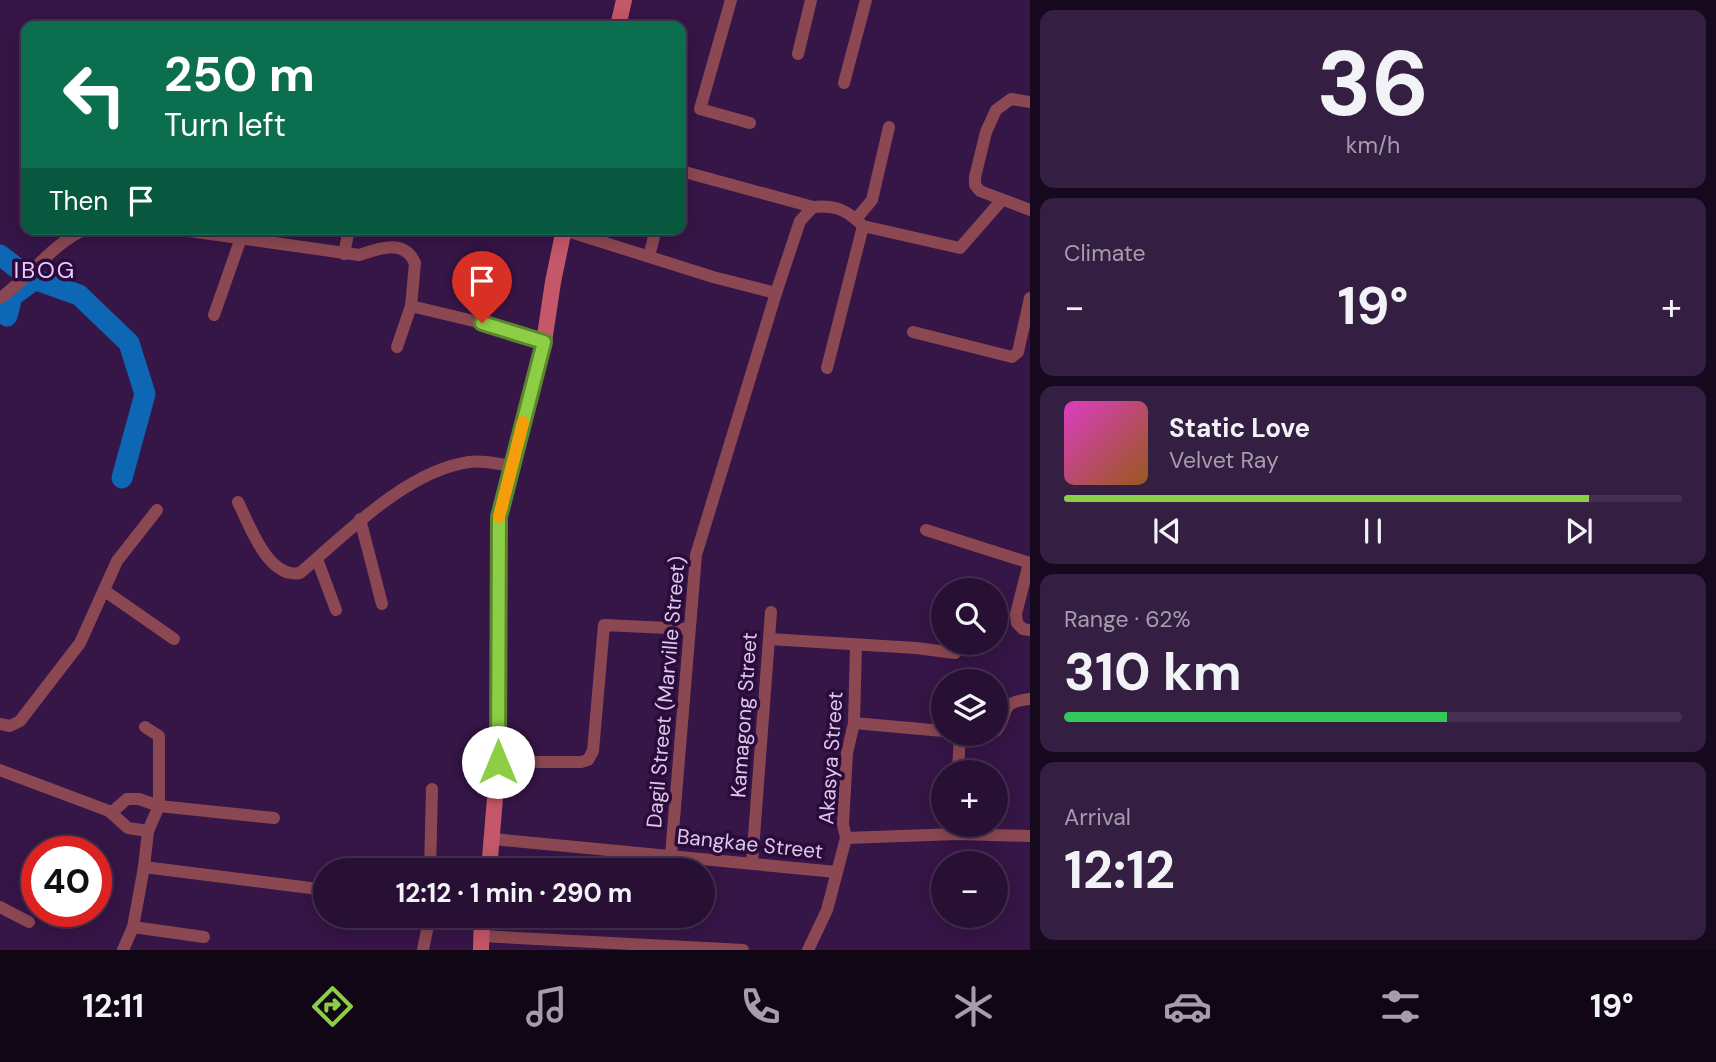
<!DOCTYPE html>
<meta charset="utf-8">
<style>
:root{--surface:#281035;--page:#341e41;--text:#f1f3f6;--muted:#a59dad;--line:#443050;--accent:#8cce45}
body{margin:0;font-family:"DM Sans",sans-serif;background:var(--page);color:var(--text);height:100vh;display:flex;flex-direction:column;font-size:26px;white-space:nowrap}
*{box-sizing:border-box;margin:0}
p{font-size:23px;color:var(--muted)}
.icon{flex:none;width:38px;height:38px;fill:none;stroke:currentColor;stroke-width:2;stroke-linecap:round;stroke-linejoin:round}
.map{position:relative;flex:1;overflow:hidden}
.panel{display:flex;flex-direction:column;gap:10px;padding:10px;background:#16091d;width:686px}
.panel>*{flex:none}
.top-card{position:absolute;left:21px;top:21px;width:665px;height:214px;border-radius:14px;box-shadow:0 4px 18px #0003,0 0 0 2px var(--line);background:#0b6e4f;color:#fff;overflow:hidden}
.fabs{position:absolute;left:931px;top:578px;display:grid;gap:14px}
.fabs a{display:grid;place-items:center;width:77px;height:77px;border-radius:50%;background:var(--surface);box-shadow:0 4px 18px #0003,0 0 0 2px var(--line);font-size:35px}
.speed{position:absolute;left:21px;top:836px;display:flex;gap:14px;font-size:35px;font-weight:700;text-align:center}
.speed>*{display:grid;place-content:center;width:91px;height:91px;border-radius:50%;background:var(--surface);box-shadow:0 4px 18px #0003,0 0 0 2px var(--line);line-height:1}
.speed .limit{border:10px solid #d22;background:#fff;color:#111}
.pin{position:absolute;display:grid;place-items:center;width:60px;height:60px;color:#fff;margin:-72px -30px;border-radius:50% 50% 50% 0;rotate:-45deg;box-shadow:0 0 7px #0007}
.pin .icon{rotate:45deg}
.me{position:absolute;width:77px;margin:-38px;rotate:0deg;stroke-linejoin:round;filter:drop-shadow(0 0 5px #0008)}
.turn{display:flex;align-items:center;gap:24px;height:147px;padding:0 28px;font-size:32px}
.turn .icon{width:91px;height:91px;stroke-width:2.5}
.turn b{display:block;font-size:49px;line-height:60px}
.then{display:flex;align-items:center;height:66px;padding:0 28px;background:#0003;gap:14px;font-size:26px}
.big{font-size:52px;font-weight:700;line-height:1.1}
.panel .widget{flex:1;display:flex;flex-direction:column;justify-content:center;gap:10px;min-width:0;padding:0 24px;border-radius:14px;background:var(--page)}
.panel .dial{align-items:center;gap:0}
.dial b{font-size:91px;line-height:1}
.song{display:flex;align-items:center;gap:21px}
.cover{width:84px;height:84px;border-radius:10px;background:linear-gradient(135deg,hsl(310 70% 55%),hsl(30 70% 35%))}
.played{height:7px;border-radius:4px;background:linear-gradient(90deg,var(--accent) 85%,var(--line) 85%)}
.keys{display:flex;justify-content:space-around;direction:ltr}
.heat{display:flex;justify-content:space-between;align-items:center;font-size:38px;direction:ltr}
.charge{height:10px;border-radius:5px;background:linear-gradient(90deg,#34c759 62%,var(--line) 0)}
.trip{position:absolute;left:313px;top:858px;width:402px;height:70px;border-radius:35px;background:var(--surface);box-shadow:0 4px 18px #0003,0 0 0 2px var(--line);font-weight:700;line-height:70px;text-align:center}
.tabs{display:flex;height:112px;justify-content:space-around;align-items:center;background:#100615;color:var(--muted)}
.tabs .icon{width:49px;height:49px}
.tabs .selected{color:var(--accent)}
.tabs b{font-size:32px;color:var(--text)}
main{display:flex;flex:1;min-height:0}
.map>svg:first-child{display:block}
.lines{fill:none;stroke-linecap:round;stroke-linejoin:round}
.river{stroke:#0d67b4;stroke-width:21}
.street{stroke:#8c4852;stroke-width:12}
.secondary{stroke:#c4576a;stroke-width:16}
.route-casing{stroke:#5b862d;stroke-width:18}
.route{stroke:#8cce45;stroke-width:12}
.slow{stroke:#f59e0b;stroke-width:12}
.labels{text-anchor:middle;stroke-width:7;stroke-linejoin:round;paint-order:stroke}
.street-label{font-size:21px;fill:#dbc9e8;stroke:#2b0a3c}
.neighbourhood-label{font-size:23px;letter-spacing:2px;fill:#e8cafc;stroke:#2b0a3c}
</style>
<main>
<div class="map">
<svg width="1030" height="950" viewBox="0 0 1030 950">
<rect width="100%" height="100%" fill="#361547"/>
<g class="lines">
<g class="river">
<polyline points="0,255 22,272"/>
<polyline points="31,278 79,295 129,343 145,394 122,478"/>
<polyline points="7,316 12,296 34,280"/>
</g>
<g class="street">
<polyline points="731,0 700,109 750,123"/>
<polyline points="798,54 811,0"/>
<polyline points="844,83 866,0"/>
<polyline points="1030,102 1011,99 996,110 986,132 975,177 975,185 980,191 1030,210"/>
<polyline points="681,171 813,207"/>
<polyline points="856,219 872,200 889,127"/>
<path d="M175,229l184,26c19,-6 45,-17 56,8l-4,43 71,17 62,19"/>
<polyline points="564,230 713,277 776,293"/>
<polyline points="344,254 349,229"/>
<polyline points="649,256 656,229"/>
<path d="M0,298c31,-21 51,-54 86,-69"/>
<polyline points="214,315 241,238"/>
<polyline points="913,332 1012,357 1018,352 1030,298"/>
<polyline points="397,347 411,306"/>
<polyline points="827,368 863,226 960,248 1001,201"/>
<path d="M238,502c12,24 30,77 62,71 46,-39 106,-102 169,-111 13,-2 30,2 43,4"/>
<polyline points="360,519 382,604"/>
<polyline points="926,530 1030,563"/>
<polyline points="317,559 336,610"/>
<polyline points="1029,563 1016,614 1017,623 1023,629 1030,630"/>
<polyline points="105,591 174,639"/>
<polyline points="769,639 916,648 955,653"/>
<polyline points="854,723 943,731"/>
<polyline points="0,724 10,726 20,721 80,643 117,561 157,510"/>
<path d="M996,731c15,-19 0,-28 34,-32"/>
<polyline points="498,762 581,762 588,760 593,751 604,625 689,629"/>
<polyline points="0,770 109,811 128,828 148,831"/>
<polyline points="958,772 960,733"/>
<polyline points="112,812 127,799 139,799 159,806 159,736 145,727"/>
<polyline points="846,838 957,834 1030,836"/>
<polyline points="493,839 836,872"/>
<path d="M671,855l25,-300 80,-262 24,-72 13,-14c23,-2 34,3 50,19"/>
<polyline points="752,863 771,612"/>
<polyline points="144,867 326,890"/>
<polyline points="430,870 432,789"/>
<polyline points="0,907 29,922"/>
<polyline points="442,915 482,916"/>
<polyline points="482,936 743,950"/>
<polyline points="204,937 133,927 144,867 148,831 159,806 274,818"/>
<polyline points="123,950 133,927"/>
<polyline points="423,950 430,915"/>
<polyline points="808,950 827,910 846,838 843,824 847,753 854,723 856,645"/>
</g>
<g class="secondary">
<polyline points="618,26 624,0"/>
<polyline points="489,870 498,762 499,517 544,342 553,282 564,229"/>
<polyline points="481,950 482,915"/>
</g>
</g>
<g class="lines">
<g class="route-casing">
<polyline id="route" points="482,323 544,342 499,517 498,762"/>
</g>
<use href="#route" class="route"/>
<polyline class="slow" points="499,517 523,422"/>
</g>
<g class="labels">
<g class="street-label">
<text transform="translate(666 692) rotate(-85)" y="7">Dagil Street (Marville Street)</text>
<text transform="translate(744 715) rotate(-86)" y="7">Kamagong Street</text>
<text transform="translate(831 758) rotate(-86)" y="7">Akasya Street</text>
<text transform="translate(750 844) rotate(6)" y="7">Bangkae Street</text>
</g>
<g class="neighbourhood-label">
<text x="45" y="278">IBOG</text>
</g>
</g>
</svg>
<div class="fabs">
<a><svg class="icon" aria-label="search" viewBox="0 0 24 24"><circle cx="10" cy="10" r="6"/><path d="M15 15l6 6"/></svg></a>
<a><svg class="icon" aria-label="layers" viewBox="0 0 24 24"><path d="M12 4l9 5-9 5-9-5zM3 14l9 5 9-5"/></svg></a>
<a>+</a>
<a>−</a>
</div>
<div class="speed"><div class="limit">40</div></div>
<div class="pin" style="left:482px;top:323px;background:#d93025"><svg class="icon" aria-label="arrive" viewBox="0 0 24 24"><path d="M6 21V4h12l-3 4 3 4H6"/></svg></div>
<svg class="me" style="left:498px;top:762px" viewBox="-20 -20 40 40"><circle r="19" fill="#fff"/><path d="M0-13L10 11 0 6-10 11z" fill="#8cce45"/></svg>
<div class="trip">12:12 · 1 min · 290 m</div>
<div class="top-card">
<div class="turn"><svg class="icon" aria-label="left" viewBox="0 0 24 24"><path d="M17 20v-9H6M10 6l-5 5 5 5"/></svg><div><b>250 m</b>Turn left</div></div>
<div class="then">Then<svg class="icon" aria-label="arrive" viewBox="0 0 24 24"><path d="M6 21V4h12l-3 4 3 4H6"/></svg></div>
</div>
</div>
<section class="panel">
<div class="widget dial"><b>36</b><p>km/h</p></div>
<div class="widget"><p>Climate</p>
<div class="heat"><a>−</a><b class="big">19°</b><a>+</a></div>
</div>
<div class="widget">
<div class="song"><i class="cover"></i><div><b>Static Love</b><p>Velvet Ray</p></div></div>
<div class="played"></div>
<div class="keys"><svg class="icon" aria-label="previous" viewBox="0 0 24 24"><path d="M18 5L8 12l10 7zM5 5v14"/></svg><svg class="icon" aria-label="pause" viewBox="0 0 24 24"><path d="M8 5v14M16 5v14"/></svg><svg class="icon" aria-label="next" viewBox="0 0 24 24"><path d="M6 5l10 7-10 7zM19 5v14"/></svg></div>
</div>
<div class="widget"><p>Range · 62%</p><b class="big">310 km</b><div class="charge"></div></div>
<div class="widget"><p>Arrival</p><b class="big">12:12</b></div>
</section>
</main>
<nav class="tabs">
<b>12:11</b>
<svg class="icon selected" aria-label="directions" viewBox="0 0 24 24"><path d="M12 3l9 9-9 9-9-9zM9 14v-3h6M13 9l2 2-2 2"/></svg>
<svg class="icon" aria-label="music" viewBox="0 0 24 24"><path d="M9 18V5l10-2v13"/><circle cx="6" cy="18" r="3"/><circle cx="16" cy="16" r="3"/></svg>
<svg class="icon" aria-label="phone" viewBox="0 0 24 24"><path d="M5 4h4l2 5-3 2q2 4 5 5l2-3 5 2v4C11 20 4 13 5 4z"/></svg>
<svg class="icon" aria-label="climate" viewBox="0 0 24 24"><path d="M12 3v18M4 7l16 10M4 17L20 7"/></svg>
<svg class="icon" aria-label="car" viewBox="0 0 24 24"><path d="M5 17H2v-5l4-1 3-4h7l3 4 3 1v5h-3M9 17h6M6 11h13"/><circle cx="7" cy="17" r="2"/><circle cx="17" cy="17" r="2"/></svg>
<svg class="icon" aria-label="filters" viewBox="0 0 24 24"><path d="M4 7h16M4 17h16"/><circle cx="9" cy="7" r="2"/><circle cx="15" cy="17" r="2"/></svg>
<b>19°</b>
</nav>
